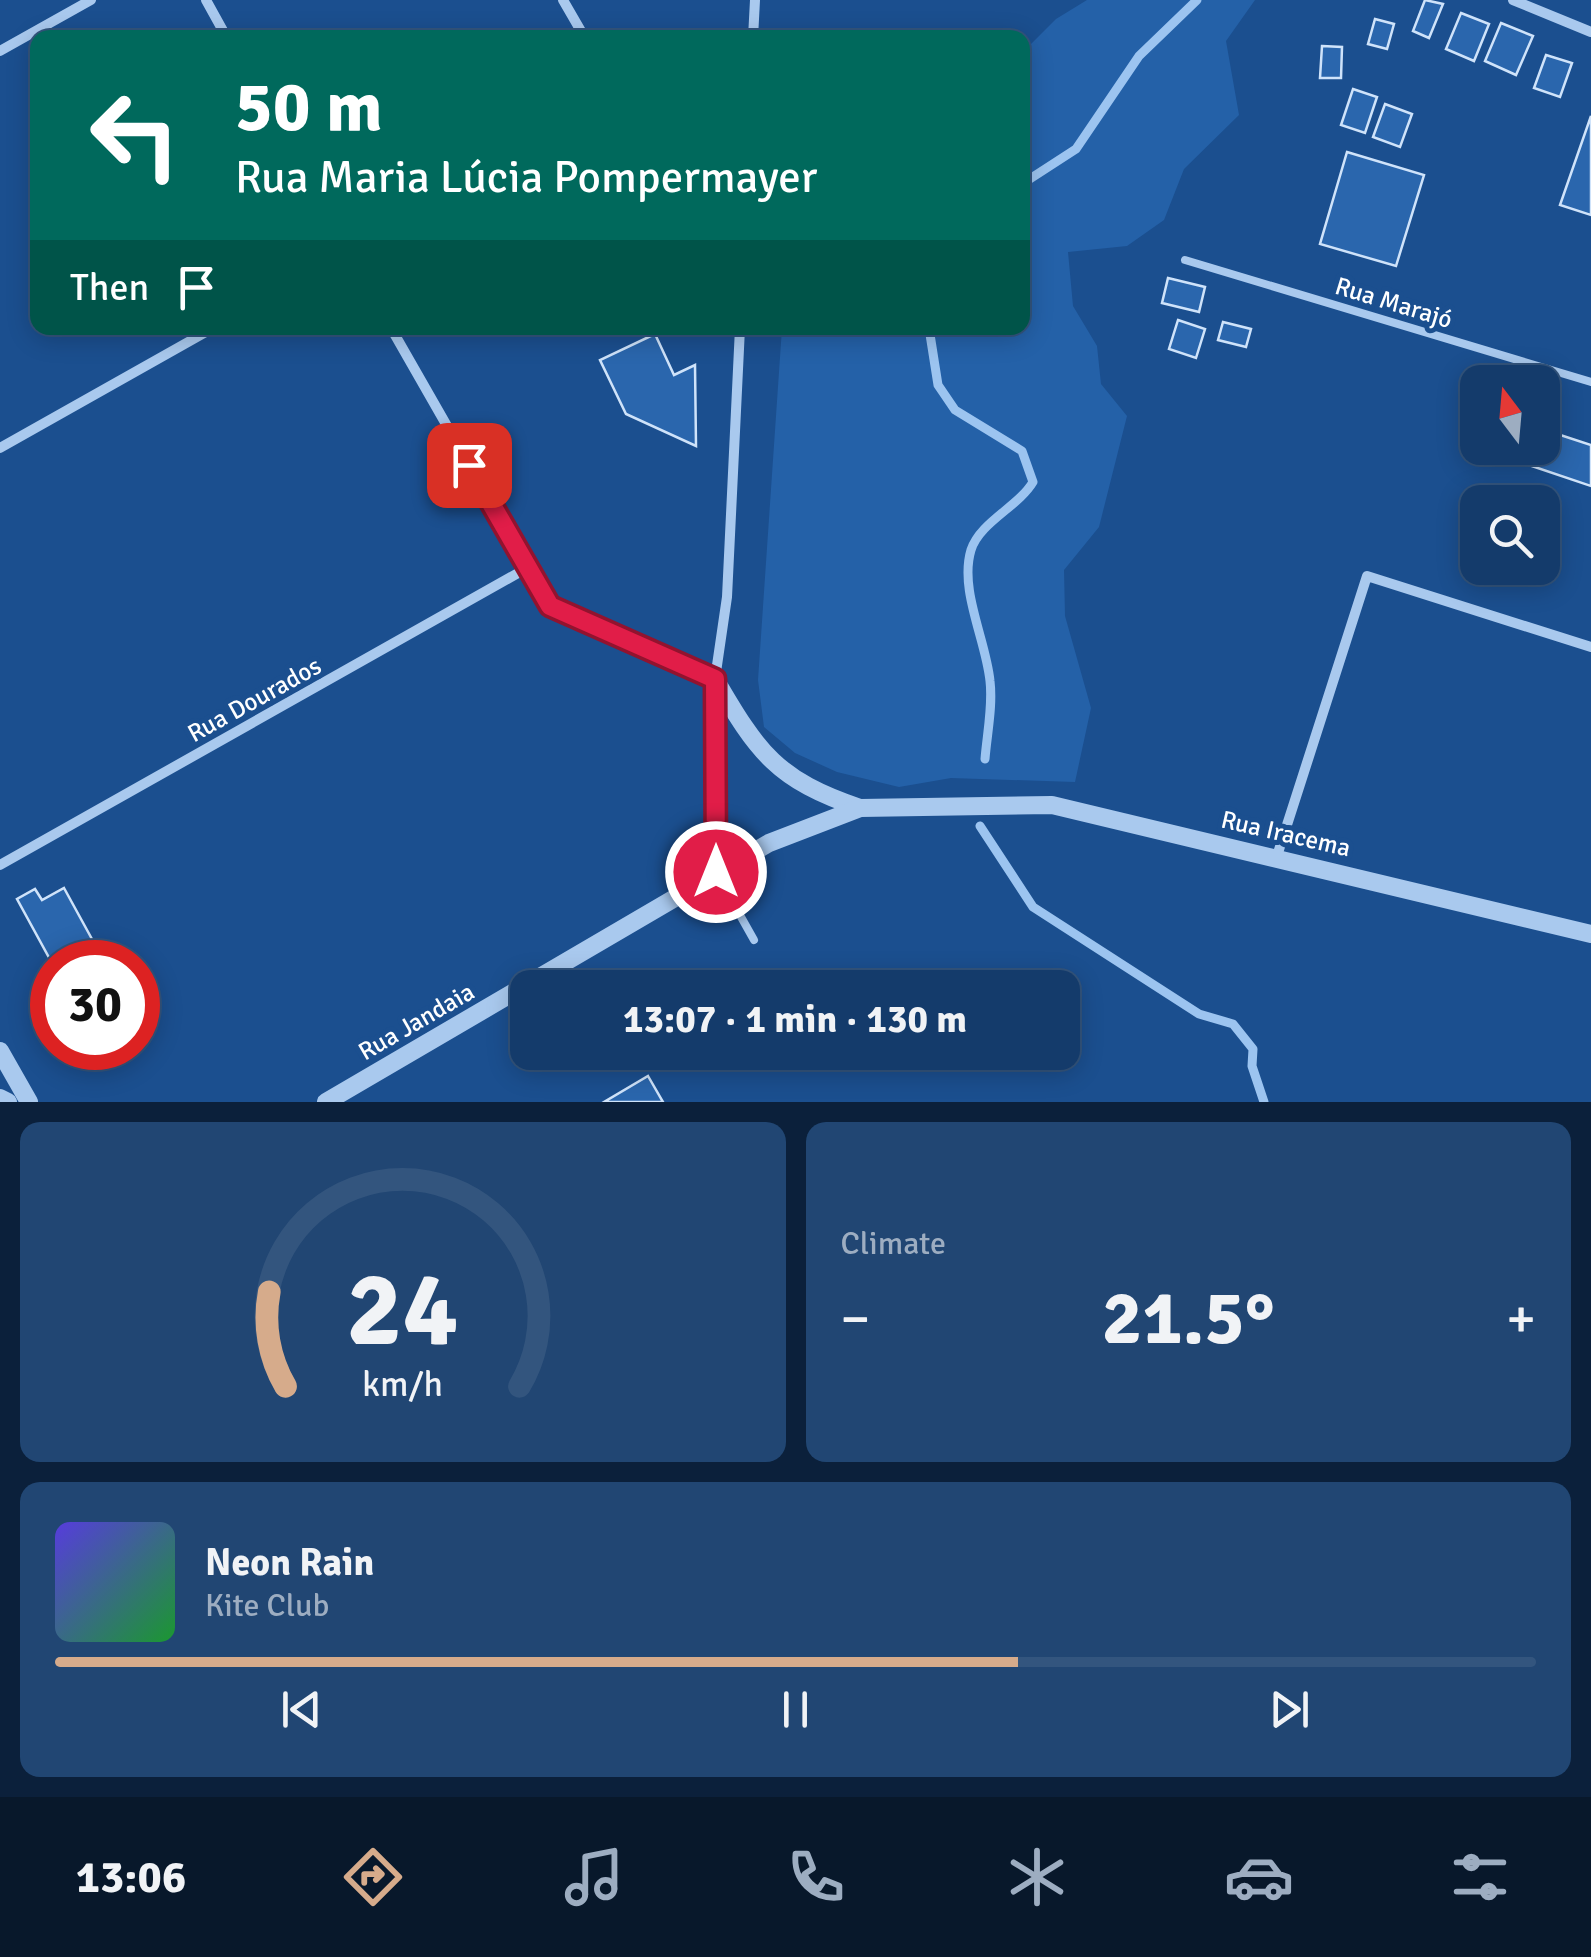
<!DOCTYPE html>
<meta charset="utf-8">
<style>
:root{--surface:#143b6b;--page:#214673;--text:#f1f3f6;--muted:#9dadc1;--line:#33557e;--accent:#d6ab8b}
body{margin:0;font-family:Signika,sans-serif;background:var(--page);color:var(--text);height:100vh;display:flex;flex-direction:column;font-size:38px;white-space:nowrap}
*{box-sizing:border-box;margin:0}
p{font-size:32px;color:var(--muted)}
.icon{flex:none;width:55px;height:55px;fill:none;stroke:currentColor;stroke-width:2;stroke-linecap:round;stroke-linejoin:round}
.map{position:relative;height:1102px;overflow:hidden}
.panel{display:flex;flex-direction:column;gap:20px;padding:20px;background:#0b203b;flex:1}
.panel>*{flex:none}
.top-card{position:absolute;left:30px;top:30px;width:1000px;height:305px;border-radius:20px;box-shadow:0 5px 25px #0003,0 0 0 2px var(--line);background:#00695c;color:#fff;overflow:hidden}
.needle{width:65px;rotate:344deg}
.controls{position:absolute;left:1460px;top:365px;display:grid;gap:20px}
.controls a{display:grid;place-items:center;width:100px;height:100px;border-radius:20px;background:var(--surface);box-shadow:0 5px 25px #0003,0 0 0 2px var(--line);font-size:50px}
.speed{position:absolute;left:30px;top:940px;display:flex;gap:20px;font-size:50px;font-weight:700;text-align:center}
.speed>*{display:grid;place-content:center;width:130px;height:130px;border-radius:50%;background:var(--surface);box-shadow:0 5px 25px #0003,0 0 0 2px var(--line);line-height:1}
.speed .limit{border:15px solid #d22;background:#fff;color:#111}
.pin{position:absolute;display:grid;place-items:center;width:85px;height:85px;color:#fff;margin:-42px;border-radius:20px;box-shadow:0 5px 15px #0006}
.me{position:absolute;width:110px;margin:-55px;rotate:0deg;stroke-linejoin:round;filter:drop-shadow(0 0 8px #0008)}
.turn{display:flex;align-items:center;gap:35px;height:210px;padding:0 40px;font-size:45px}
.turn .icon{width:130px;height:130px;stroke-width:2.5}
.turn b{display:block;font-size:70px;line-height:85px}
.then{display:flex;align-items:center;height:95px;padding:0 40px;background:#0003;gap:20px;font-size:38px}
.big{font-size:75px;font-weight:700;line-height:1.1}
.panel .widget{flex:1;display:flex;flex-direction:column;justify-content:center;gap:15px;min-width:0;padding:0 35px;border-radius:20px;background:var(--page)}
.panel .dial{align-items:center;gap:0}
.dial svg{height:260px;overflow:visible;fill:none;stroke:var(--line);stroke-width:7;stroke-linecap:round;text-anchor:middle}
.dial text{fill:var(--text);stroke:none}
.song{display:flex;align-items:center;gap:30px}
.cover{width:120px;height:120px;border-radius:15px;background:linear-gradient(135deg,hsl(250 70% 55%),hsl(130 70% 35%))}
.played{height:10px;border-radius:5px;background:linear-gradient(90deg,var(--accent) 65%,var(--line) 65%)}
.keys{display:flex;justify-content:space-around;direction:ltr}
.heat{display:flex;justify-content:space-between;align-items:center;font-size:55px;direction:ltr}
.panel .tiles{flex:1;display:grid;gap:20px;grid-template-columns:1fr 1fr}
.widget:last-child{grid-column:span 2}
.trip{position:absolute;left:510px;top:970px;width:570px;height:100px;border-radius:20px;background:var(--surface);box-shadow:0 5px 25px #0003,0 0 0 2px var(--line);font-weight:700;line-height:100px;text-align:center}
.dock{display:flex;height:160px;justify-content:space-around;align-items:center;background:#08182b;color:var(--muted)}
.dock .icon{width:70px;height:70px}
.dock .selected{color:var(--accent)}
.dock b{font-size:45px;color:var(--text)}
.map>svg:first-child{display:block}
.green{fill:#2461a8}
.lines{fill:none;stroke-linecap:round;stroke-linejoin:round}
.stream{stroke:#9cc4f0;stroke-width:9}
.building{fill:#2a66ad;stroke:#cfe3fa;stroke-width:2.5}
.service{stroke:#a9c9ee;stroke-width:8}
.minor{stroke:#a9c9ee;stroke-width:10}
.tertiary{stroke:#a9c9ee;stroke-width:18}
.route-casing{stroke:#92132f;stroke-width:25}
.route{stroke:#e11d48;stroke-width:18}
.labels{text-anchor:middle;stroke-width:10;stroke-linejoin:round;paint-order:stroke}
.street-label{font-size:25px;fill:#fff;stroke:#1b4f8f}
</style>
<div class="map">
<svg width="1591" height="1102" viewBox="0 0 1591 1102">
<rect width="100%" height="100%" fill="#1b4f8f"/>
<polygon class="green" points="1087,0 1255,0 1226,41 1239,115 1184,169 1164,220 1127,246 1068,252 1073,306 1097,346 1101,384 1127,416 1099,527 1064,570 1065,616 1091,708 1075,782 951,778 899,787 837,772 795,753 764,727 758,680 782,328 1022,328 1023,52 1056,19"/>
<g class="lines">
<g class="stream">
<polyline points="1022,184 1076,149 1139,56 1197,0"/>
<path d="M929,328l9,57 17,25 67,41 11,31c-15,25 -53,40 -62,68 -12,40 15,90 19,131 3,25 -3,53 -5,78"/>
<polyline points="980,826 1033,907 1199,1014 1233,1024 1253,1049 1252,1066 1264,1102"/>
</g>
</g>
<g class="building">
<polygon points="1425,0 1443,4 1429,38 1413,31"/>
<polygon points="1461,13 1489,24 1474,61 1446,49"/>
<polygon points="1375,19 1394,24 1387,49 1368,44"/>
<polygon points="1501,23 1533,36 1516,75 1485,61"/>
<polygon points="1322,46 1342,47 1341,78 1320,78"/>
<polygon points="1546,55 1572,63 1560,97 1534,88"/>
<polygon points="1353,89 1377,97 1365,133 1341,125"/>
<polygon points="1385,104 1412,114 1400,147 1373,137"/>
<polygon points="1591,116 1591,215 1560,205"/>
<polygon points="1347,152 1424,175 1396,266 1320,244"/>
<polygon points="1168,278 1205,287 1199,312 1162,303"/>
<polygon points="1178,320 1205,329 1196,358 1169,349"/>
<polygon points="1223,322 1251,329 1246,347 1218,340"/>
<polygon points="655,334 674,375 695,365 696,446 626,414 600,360"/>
<polygon points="1542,429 1591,445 1591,486 1493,453 1495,448 1542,448"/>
<polygon points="64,888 93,941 52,963 17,899 35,889 42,900"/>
<polygon points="648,1076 663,1102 604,1102"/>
</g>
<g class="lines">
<g class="service">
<polyline points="1185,260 1591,382"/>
<polyline points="718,876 754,940"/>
</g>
<g class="minor">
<polyline points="206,0 227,38"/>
<polyline points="563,0 585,38"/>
<polyline points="1513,0 1591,32"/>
<polyline points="753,38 755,0"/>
<polyline points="0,51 91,0"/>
<polyline points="391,328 550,606 715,679"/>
<polyline points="0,448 213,328"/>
<polyline points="1277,856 1367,576 1591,647"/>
<polyline points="0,865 527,568"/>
<polyline points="716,872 715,679 727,597 740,328"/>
</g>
<g class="tertiary">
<path d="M715,679c43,74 62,101 145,129"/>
<polyline points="0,1051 29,1102"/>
<polyline points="0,1098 8,1102"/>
<polyline points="326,1102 769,843 860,808 1052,805 1591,934"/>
</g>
</g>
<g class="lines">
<g class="route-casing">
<polyline id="route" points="469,465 550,606 715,679 716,872"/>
</g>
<use href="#route" class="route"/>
</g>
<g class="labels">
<g class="street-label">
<text transform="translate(1394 302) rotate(17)" y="9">Rua Marajó</text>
<text transform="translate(254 699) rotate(-29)" y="9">Rua Dourados</text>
<text transform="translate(1286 833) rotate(13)" y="9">Rua Iracema</text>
<text transform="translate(416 1021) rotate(-30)" y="9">Rua Jandaia</text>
</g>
</g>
</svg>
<div class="controls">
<a><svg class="needle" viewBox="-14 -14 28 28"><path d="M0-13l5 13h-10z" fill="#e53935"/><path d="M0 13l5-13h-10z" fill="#9dadc1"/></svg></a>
<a><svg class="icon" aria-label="search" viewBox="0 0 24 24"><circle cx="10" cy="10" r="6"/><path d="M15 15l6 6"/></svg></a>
</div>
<div class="speed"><div class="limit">30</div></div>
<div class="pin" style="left:469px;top:465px;background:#d93025"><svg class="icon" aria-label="arrive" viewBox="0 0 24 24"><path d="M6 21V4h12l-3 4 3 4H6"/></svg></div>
<svg class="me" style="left:716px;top:872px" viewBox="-20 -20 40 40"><circle r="17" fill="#e11d48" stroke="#fff" stroke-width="3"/><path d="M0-11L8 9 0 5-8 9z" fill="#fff"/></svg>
<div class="trip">13:07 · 1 min · 130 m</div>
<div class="top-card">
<div class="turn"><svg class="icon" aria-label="left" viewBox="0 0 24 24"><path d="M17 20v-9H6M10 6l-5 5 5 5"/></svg><div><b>50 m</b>Rua Maria Lúcia Pompermayer</div></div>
<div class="then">Then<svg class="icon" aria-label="arrive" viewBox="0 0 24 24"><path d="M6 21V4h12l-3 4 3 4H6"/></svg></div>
</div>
</div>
<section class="panel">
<div class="tiles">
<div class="widget dial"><svg viewBox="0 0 100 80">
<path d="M14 69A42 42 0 1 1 86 69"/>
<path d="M14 69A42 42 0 0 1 9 40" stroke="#d6ab8b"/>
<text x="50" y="56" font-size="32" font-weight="700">24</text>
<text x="50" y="72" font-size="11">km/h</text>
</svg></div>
<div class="widget"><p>Climate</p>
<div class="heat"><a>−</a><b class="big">21.5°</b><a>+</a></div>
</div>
<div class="widget">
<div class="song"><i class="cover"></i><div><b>Neon Rain</b><p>Kite Club</p></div></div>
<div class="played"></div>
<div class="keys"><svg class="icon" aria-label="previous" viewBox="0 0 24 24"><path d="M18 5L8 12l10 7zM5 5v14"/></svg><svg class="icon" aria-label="pause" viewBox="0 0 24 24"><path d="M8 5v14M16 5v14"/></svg><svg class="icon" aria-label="next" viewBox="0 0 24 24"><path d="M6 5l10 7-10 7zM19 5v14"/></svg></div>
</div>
</div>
</section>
<nav class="dock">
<b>13:06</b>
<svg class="icon selected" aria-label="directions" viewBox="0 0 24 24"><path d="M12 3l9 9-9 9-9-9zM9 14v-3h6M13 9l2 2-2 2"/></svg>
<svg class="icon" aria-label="music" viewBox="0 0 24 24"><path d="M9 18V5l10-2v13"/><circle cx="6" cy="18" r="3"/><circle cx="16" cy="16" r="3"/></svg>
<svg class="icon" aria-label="phone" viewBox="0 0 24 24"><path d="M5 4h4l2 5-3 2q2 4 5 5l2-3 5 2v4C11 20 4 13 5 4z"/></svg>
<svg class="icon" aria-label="climate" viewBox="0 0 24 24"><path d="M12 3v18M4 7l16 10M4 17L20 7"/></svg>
<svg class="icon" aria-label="car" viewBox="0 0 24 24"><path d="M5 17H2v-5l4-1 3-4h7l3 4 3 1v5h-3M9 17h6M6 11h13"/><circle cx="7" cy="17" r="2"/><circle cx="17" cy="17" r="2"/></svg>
<svg class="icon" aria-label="filters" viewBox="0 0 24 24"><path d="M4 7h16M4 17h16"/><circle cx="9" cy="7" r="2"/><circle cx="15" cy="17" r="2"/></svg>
</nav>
